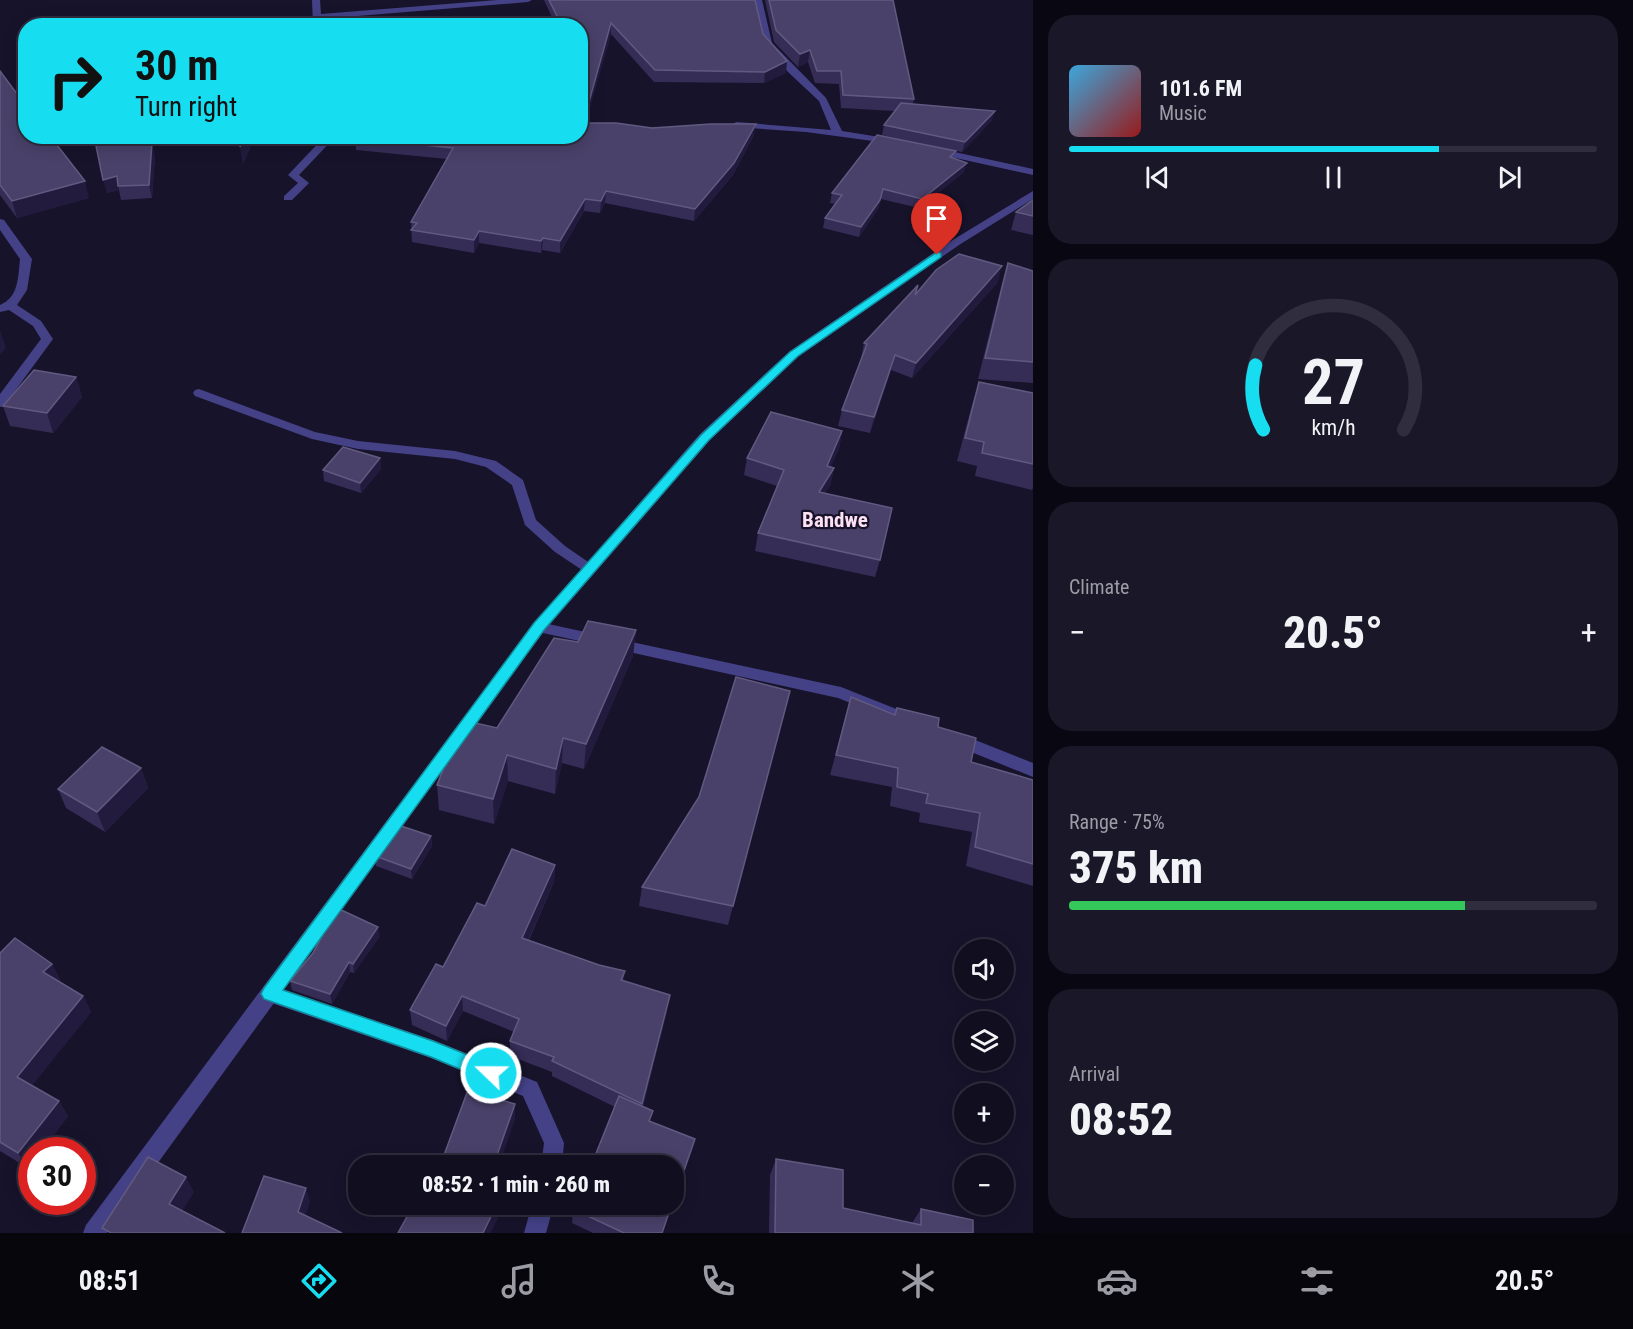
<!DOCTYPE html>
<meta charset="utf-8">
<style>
:root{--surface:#110e20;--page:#1a1729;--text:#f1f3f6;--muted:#9c9ca5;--line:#302e3e;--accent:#17ddf1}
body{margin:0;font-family:"Roboto Condensed",sans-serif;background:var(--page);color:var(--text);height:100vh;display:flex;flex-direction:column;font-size:22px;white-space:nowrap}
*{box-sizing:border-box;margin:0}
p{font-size:20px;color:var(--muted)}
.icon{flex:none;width:33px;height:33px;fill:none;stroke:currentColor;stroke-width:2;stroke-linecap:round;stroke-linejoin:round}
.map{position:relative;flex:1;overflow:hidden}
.drawer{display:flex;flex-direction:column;gap:15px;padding:15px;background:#090812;width:600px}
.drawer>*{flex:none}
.hud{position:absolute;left:18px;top:18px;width:570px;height:126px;border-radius:24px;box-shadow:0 3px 15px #0003,0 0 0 2px var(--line);background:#17ddf1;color:#111;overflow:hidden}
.controls{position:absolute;left:954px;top:939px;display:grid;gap:12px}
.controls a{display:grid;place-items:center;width:60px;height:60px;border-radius:50%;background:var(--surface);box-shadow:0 3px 15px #0003,0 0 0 2px var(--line);font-size:30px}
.speed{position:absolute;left:18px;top:1137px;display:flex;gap:12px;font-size:30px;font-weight:700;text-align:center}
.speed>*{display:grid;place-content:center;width:78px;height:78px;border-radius:50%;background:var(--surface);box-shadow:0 3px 15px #0003,0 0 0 2px var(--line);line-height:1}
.speed .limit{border:9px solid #d22;background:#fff;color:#111}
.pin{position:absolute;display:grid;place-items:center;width:51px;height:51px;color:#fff;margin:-62px -26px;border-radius:50% 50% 50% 0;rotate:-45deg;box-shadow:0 0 6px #0007}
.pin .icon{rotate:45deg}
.me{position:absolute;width:66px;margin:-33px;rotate:292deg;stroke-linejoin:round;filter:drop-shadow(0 0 4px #0008)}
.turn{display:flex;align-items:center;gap:21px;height:126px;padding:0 18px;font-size:27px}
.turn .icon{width:78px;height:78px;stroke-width:2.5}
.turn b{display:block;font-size:42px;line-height:51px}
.big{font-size:45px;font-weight:800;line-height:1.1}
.drawer .tile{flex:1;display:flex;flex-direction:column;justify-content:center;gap:9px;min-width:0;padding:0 21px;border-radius:24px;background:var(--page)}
.drawer .dial{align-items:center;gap:0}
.dial svg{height:156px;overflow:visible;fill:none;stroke:var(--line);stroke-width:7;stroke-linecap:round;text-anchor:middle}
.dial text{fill:var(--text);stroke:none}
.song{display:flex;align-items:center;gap:18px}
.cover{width:72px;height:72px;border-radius:9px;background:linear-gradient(135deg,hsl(200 70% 55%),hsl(0 70% 35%))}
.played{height:6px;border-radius:3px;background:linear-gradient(90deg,var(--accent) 70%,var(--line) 70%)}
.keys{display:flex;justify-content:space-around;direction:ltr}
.heat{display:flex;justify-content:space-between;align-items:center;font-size:33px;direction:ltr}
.charge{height:9px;border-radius:4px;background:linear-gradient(90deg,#34c759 75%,var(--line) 0)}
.trip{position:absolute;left:348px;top:1155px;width:336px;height:60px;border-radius:24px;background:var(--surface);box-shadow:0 3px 15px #0003,0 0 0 2px var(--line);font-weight:800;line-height:60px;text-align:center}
.menu{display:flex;height:96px;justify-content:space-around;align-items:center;background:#07060d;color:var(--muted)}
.menu .icon{width:42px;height:42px}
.menu .active{color:var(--accent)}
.menu b{font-size:27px;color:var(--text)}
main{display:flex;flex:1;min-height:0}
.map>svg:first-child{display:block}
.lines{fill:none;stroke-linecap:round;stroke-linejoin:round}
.minor{fill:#444187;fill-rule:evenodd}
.tertiary{fill:#444187;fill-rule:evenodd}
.wall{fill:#362d57}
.shaded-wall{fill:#221b3e}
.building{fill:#494169;stroke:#615a80;stroke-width:1.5}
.route{fill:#17ddf1;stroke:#0f909d;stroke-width:1.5}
.labels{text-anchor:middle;stroke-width:4.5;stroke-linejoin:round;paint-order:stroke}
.quarter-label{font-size:21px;font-weight:bold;fill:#fde1f3;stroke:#17132b}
</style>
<main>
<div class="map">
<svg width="1033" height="1233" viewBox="0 0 1033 1233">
<rect width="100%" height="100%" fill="#17132b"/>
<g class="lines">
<g class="minor">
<polygon points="312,0 320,0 321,14 497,0 532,0 528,2 321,19 321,26 313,26"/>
<polygon points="754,0 762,0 772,43 826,98 842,131 892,139 895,140 895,144 806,132 734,127 734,123 737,122 831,130 819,101 788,72 764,44 756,17"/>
<polygon points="325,136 336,136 299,175 309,183 292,200 284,200 284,196 298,183 288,175"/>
<polygon points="936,148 1033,169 1033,175 933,153 931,151"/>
<path d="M0,219l4,1 28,39 -5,31 -10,15 24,16 12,18 -49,67 -4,1v-13l41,-55 -8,-13 -24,-16 -9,2v-7c19,-8 18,-28 20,-46l-20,-29z"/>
<polygon points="199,389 315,432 358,441 455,451 496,461 523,480 536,520 565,546 597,568 595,572 585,572 555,552 525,525 512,485 486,467 455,459 358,449 312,439 195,396 193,393 195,390"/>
<polygon points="539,622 841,687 919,718 921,722 919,726 913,728 838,698 534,631 531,627 534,623"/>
<polygon points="955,732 1033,763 1033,777 949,743 947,738 949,733"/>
<polygon points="270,985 433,1040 537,1082 564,1143 562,1166 541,1166 544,1143 523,1096 431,1058 263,1000 260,994 263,988"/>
<polygon points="532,1204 554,1204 546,1233 524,1233"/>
</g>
<polygon class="tertiary" points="1033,191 1033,199 959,245 798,357 710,440 544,631 107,1233 83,1233 86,1225 534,623 700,434 790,351 951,241"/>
</g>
<g class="wall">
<polygon points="544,0 755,0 763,34 786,73 764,83 654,82 611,34 586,121 584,121 584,123 754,135 733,175 694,221 605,203 600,213 584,211 560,253 542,250 541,253 479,243 474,253 412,242 411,222 447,159 356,150 355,136 580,136 580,26 556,26"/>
<polygon points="765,0 893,0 914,99 913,104 992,120 962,152 882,135 884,125 895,111 841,108 839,84 815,83 808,62 798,67 774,42"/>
<polygon points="0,71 89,198 17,218 0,195"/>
<polygon points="141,143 155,156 152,198 121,200 119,190 107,193"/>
<polygon points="954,158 964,172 919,208 881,199 878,209 859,237 823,228 825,218 835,204 830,203 832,193"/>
<polygon points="1033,200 1033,235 1011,230 1016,212"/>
<polygon points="1008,263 1033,271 1033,383 978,379 1002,283"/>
<polygon points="998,282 912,378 891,370 870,433 838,426 842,410 861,359 864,343 916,293"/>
<polygon points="76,377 82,397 53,433 10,426 3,406"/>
<polygon points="979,382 1033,393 1033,488 1032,490 975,476 977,466 957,461 972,405"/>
<polygon points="842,431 839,449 830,467 834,468 830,486 825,493 880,560 875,577 755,551 758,533 777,486 744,475 747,458"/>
<polygon points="380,458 381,469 361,493 324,481 323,470"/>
<polygon points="636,630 633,656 584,769 562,763 555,794 508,781 494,824 439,810 437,785 455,747 497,728 578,642"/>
<polygon points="851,697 895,714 938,727 971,762 1033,780 1033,886 966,866 972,832 919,822 920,813 890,806 892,787 830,775"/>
<polygon points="785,711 728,925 639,906 642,887"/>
<polygon points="141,768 148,788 105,832 66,808 58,789"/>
<polygon points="431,836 432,846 412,879 376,866 375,856"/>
<polygon points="555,865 554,882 529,940 599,965 625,971 623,981 667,1011 643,1106 651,1122 695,1139 691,1153 615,1107 552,1076 552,1072 510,1056 510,1041 514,1032 463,1011 447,1041 412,1025 410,1010 443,967 485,906"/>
<polygon points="380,936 354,973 350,972 332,1004 292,990 290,981"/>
<polygon points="0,953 52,964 60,980 59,982 83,996 91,1012 32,1085 59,1101 68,1116 42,1150 32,1150 28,1168 0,1151"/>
<polygon points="776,1159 843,1208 912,1223 921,1209 973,1233 769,1233 770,1175"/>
<polygon points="414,1204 511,1204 509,1210 503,1208 490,1233 398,1233"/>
<polygon points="573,1209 663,1233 593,1233 572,1223"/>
</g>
<g class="shaded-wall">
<polygon points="611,23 611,34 586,121 584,121 583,131 580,122 580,110"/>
<polygon points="810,50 808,62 798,67 800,54"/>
<polygon points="787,61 786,73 764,83 765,72"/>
<polygon points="995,111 992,120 962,152 965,142"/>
<polygon points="756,124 754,135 733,175 694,221 695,209"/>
<polygon points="245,136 256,136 243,165 240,147"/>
<polygon points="152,142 155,156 152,198 149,185"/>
<polygon points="967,163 964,172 919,208 922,199"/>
<polygon points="117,176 119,190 107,193 103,180"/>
<polygon points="85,181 89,198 17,218 12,201"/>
<polygon points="883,189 878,209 859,237 861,227"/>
<polygon points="606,191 605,203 600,213 601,201"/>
<polygon points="585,199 584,211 560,253 560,241"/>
<polygon points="479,231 479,243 474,253 474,240"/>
<polygon points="543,238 542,250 541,253 541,241"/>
<polygon points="1002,266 998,282 912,378 916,363"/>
<polygon points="0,330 6,348 0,355"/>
<polygon points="895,355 891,370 870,433 874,417"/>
<polygon points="76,377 82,397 53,433 47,413"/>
<polygon points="842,431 839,449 823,484 827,466"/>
<polygon points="380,458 381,469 361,493 360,483"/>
<polygon points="834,468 830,486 816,510 819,492"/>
<polygon points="636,630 633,656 584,769 586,744"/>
<polygon points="790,691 785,711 728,925 733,906"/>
<polygon points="563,738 562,763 555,794 556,769"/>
<polygon points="507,755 508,781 494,824 493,799"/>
<polygon points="141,768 148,788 105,832 97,812"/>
<polygon points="431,836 432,846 412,879 411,869"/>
<polygon points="555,865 554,882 522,954 522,938"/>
<polygon points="378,927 380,936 354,973 353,964"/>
<polygon points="349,962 350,972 332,1004 330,994"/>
<polygon points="52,964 60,980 52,989 43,972"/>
<polygon points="670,995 667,1011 639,1119 642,1104"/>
<polygon points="83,996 91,1012 27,1092 17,1077"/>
<polygon points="462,996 463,1011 447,1041 446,1026"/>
<polygon points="59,1101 68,1116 42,1150 32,1150 32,1164 28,1168 18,1153"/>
<polygon points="515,1104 515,1119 499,1166 496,1158"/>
<polygon points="695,1139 691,1153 674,1204 674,1199"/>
<polygon points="186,1177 194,1192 177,1219 169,1204"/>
<polygon points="306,1188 310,1202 302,1226 298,1212"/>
<polygon points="497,1204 503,1204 503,1208 490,1233 483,1233"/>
<polygon points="672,1204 673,1204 663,1233 662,1233"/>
</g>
<g class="building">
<polygon points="549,0 755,0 763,34 787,61 765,72 655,70 611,23 587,109 580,110 580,26 562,26"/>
<polygon points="769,0 893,0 914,99 843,95 841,71 817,71 810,50 800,54 776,30"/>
<polygon points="0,71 26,106 26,136 50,136 85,181 12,201 0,185"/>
<polygon points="901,103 995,111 965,142 884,125"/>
<polygon points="580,118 584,119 582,123 616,123 652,128 711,124 756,124 734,163 695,209 606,191 601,201 585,199 560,241 543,238 541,241 479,231 474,240 411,230 417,223 411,222 453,148 355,138 355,136 580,136"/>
<polygon points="877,135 956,151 950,157 967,163 922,199 883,189 880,200 861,227 825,218 842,195 832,193"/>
<polygon points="94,136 140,136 141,143 152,142 149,185 118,186 117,176 103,180"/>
<polygon points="240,136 245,136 240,147"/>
<polygon points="1033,200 1033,216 1016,212"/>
<polygon points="959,254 1002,266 916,363 895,355 874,417 842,410 867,344 864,343 918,285 915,295 936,270"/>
<polygon points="1008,263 1033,271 1033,362 985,358"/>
<polygon points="34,370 76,377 47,413 3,406"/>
<polygon points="979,382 1033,393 1033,464 982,453 984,442 965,438"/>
<polygon points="771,412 842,431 827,466 834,468 819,492 892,508 880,560 758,533 784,470 747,458"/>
<polygon points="343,447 380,458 360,483 323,470"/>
<polygon points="588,621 636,630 586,744 563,738 556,769 507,755 493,799 437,785 452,747 455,747 467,721 497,728 554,638 578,642"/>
<polygon points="736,677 790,691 733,906 642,887 699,797"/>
<polygon points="851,697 895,715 897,708 939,718 938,727 976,738 971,762 1033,780 1033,864 975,847 980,813 926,803 928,794 897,787 898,768 836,755"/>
<polygon points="102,747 141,768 97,812 58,789"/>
<polygon points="398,825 431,836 411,869 375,856"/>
<polygon points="512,849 555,865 522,938 599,965 625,971 621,980 670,995 642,1104 552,1061 554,1057 510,1041 519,1019 462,996 446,1026 410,1010 436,964 443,967 477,903 485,906"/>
<polygon points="337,908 378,927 353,964 349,962 330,994 290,981 313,953"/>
<polygon points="15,938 52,964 43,972 83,996 17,1077 59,1101 18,1153 0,1142 0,953"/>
<polygon points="468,1090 515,1104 496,1158 519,1166 440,1166"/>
<polygon points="619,1096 653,1111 649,1121 695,1139 674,1199 674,1166 591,1166"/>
<polygon points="148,1157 186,1177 169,1204 225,1233 111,1233 102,1228"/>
<polygon points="776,1159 843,1170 843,1208 921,1225 921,1209 973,1220 973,1233 775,1233"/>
<polygon points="264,1176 306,1188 298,1212 342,1233 242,1233"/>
<polygon points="414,1204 497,1204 483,1233 398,1233"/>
<polygon points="575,1204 672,1204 662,1233 624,1233 573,1209"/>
</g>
<polygon class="route" points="937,252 941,253 941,257 798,356 709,440 544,630 283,990 433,1041 498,1067 500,1073 498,1079 491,1082 431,1057 264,999 261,994 264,988 534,623 701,435 790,352"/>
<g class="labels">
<g class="quarter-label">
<text x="835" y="527">Bandwe</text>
</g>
</g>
</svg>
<div class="controls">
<a><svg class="icon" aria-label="sound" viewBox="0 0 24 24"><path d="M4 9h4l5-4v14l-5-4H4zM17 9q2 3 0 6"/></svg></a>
<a><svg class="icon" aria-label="layers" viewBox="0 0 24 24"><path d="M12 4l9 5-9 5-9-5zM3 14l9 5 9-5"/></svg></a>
<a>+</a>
<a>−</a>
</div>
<div class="speed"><div class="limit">30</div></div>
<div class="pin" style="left:937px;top:255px;background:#d93025"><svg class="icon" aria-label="arrive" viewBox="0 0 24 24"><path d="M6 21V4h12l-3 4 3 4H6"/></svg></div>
<svg class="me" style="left:491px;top:1073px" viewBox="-20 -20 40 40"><circle r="17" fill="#17ddf1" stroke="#fff" stroke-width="3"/><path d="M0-11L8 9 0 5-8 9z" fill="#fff"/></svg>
<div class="trip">08:52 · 1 min · 260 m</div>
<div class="hud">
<div class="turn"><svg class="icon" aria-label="right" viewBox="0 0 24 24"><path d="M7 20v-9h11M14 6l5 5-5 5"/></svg><div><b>30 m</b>Turn right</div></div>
</div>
</div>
<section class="drawer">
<div class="tile">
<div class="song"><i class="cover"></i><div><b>101.6 FM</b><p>Music</p></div></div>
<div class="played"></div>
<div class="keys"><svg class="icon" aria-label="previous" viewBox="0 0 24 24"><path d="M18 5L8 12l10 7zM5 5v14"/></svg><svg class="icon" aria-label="pause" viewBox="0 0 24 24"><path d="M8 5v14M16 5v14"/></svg><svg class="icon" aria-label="next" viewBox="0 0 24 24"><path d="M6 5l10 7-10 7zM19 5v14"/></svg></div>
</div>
<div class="tile dial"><svg viewBox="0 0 100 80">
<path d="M14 69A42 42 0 1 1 86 69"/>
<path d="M14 69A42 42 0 0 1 10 36" stroke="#17ddf1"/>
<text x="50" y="56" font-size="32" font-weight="700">27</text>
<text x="50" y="72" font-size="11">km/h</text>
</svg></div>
<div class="tile"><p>Climate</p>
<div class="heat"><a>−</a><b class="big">20.5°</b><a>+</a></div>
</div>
<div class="tile"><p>Range · 75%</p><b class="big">375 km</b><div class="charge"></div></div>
<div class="tile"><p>Arrival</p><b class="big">08:52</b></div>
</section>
</main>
<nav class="menu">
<b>08:51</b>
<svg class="icon active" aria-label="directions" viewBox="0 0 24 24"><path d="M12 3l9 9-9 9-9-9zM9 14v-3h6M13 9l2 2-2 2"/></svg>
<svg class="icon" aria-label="music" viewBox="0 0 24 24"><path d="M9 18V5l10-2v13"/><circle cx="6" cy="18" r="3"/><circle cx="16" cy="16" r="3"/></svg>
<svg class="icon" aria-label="phone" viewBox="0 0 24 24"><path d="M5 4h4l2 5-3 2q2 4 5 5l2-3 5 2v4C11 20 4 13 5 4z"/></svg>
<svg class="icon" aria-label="climate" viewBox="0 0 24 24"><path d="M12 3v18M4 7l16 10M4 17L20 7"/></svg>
<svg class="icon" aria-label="car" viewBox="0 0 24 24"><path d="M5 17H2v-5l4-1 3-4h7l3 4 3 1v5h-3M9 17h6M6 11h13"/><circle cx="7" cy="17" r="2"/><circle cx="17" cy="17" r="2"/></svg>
<svg class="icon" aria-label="filters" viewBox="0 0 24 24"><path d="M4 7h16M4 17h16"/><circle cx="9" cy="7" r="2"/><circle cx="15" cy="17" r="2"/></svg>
<b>20.5°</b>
</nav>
